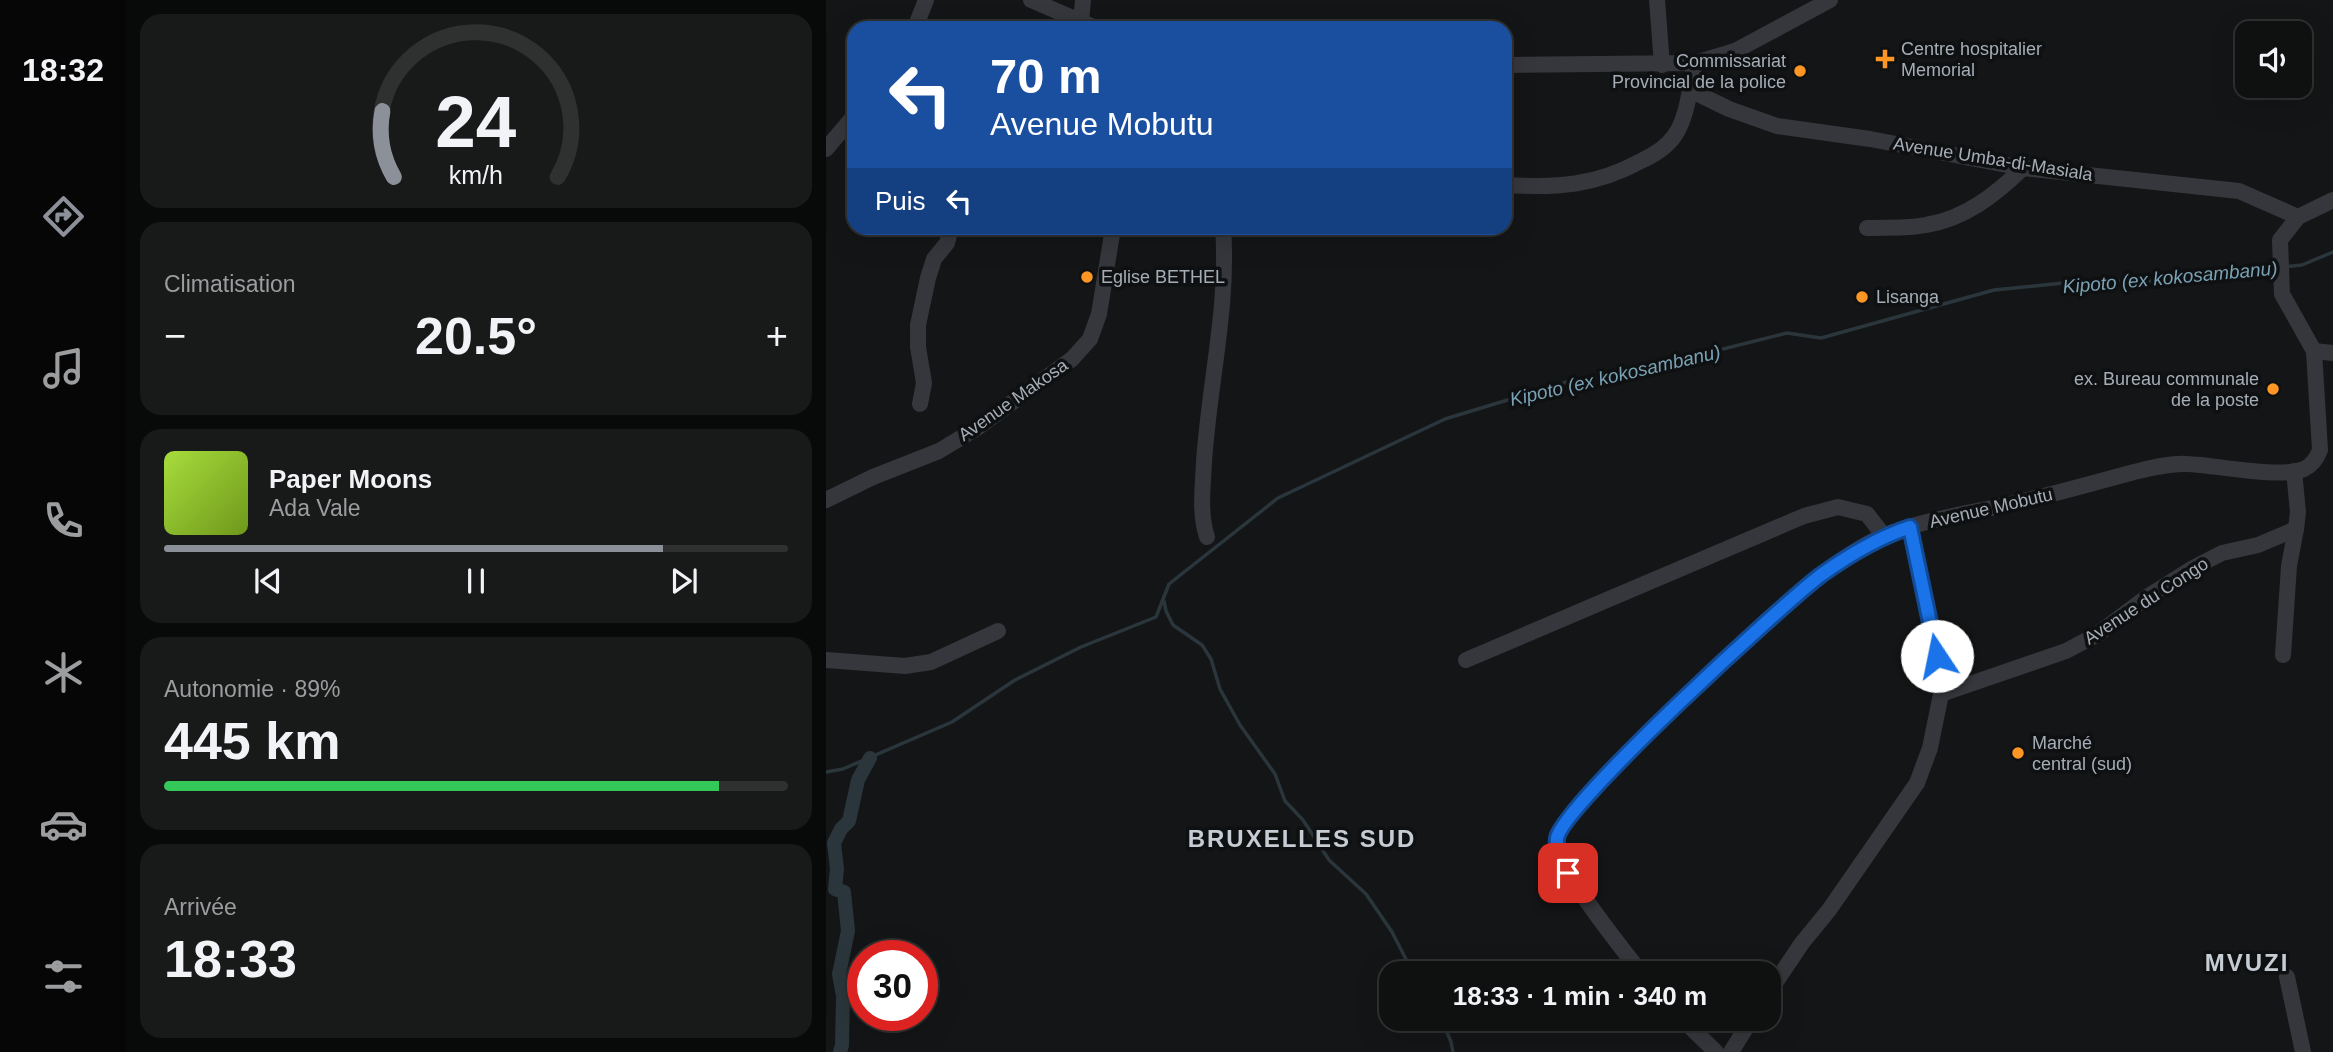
<!DOCTYPE html>
<html lang="fr">
<meta charset="utf-8">
<style>
:root{--surface:#0f1010;--page:#181919;--text:#f1f3f6;--muted:#9b9d9f;--line:#2f3030;--accent:#8c9099}
body{margin:0;font-family:Helvetica,sans-serif;background:var(--page);color:var(--text);height:100vh;display:flex;flex-direction:column;font-size:26px;white-space:nowrap}
*{box-sizing:border-box;margin:0}
p{font-size:23px;color:var(--muted)}
.icon{flex:none;width:38px;height:38px;fill:none;stroke:currentColor;stroke-width:2;stroke-linecap:round;stroke-linejoin:round}
.map{position:relative;flex:1;overflow:hidden}
.panel{display:flex;flex-direction:column;gap:14px;padding:14px;background:#080909;width:700px}
.panel>*{flex:none}
.top-card{position:absolute;left:21px;top:21px;width:665px;height:214px;border-radius:21px;box-shadow:0 7px 28px #0002,0 0 0 2px var(--line);background:#1a4fa0;color:#fff;overflow:hidden}
.controls{position:absolute;left:1409px;top:21px;display:grid;gap:14px}
.controls a{display:grid;place-items:center;width:77px;height:77px;border-radius:14px;background:var(--surface);box-shadow:0 7px 28px #0002,0 0 0 2px var(--line);font-size:35px}
.speed{position:absolute;left:21px;top:940px;display:flex;gap:14px;font-size:35px;font-weight:700;text-align:center}
.speed>*{display:grid;place-content:center;width:91px;height:91px;border-radius:50%;background:var(--surface);box-shadow:0 7px 28px #0002,0 0 0 2px var(--line);line-height:1}
.speed .limit{border:10px solid #d22;background:#fff;color:#111}
.pin{position:absolute;display:grid;place-items:center;width:60px;height:60px;color:#fff;margin:-30px;border-radius:14px;box-shadow:0 4px 10px #0006}
.me{position:absolute;width:77px;margin:-38px;rotate:349deg;stroke-linejoin:round;filter:drop-shadow(0 0 5px #0008)}
.turn{display:flex;align-items:center;gap:24px;height:147px;padding:0 28px;font-size:32px}
.turn .icon{width:91px;height:91px;stroke-width:2.5}
.turn b{display:block;font-size:49px;line-height:60px}
.then{display:flex;align-items:center;height:66px;padding:0 28px;background:#0003;gap:14px;font-size:26px}
.big{font-size:52px;font-weight:700;line-height:1.1}
.panel .widget{flex:1;display:flex;flex-direction:column;justify-content:center;gap:10px;min-width:0;padding:0 24px;border-radius:21px;background:var(--page)}
.panel .dial{align-items:center;gap:0}
.dial svg{height:182px;overflow:visible;fill:none;stroke:var(--line);stroke-width:7;stroke-linecap:round;text-anchor:middle}
.dial text{fill:var(--text);stroke:none}
.song{display:flex;align-items:center;gap:21px}
.cover{width:84px;height:84px;border-radius:10px;background:linear-gradient(135deg,hsl(80 70% 55%),hsl(80 70% 35%))}
.played{height:7px;border-radius:4px;background:linear-gradient(90deg,var(--accent) 80%,var(--line) 80%)}
.keys{display:flex;justify-content:space-around;direction:ltr}
.heat{display:flex;justify-content:space-between;align-items:center;font-size:38px;direction:ltr}
.charge{height:10px;border-radius:5px;background:linear-gradient(90deg,#34c759 89%,var(--line) 0)}
.trip{position:absolute;left:553px;top:961px;width:402px;height:70px;border-radius:21px;background:var(--surface);box-shadow:0 7px 28px #0002,0 0 0 2px var(--line);font-weight:700;line-height:70px;text-align:center}
main{display:flex;flex:1;min-height:0}
.tabs{display:flex;flex-direction:column;width:126px;justify-content:space-around;align-items:center;background:#060606;color:var(--muted)}
.tabs .icon{width:49px;height:49px}
.tabs .active{color:var(--accent)}
.tabs b{font-size:32px;color:var(--text)}
.map>svg:first-child{display:block}
.lines{fill:none;stroke-linecap:round;stroke-linejoin:round}
.stream{stroke:#2a363b;stroke-width:3.5}
.canal{stroke:#2a363b;stroke-width:14}
.minor{stroke:#35373c;stroke-width:16}
.route-casing{stroke:#114b97;stroke-width:18}
.route{stroke:#1a73e8;stroke-width:12}
.poi-dot{fill:#fe9625;stroke:#0f1011;stroke-width:2.5}
.labels{text-anchor:middle;stroke-width:7;stroke-linejoin:round;paint-order:stroke}
.poi-label{font-size:18px;fill:#a5adb7;stroke:#0f1011;text-anchor:start}
.street-label{font-size:18px;fill:#a5adb7;stroke:#0f1011}
.water-label{font-size:19px;font-style:italic;fill:#79a2b5;stroke:#0f1011}
.district-label{font-size:24px;font-weight:bold;letter-spacing:2px;fill:#c6ccd3;stroke:#0f1011}
</style>
<main>
<nav class="tabs">
<b>18:32</b>
<svg class="icon active" aria-label="directions" viewBox="0 0 24 24"><path d="M12 3l9 9-9 9-9-9zM9 14v-3h6M13 9l2 2-2 2"/></svg>
<svg class="icon" aria-label="music" viewBox="0 0 24 24"><path d="M9 18V5l10-2v13"/><circle cx="6" cy="18" r="3"/><circle cx="16" cy="16" r="3"/></svg>
<svg class="icon" aria-label="phone" viewBox="0 0 24 24"><path d="M5 4h4l2 5-3 2q2 4 5 5l2-3 5 2v4C11 20 4 13 5 4z"/></svg>
<svg class="icon" aria-label="climate" viewBox="0 0 24 24"><path d="M12 3v18M4 7l16 10M4 17L20 7"/></svg>
<svg class="icon" aria-label="car" viewBox="0 0 24 24"><path d="M5 17H2v-5l4-1 3-4h7l3 4 3 1v5h-3M9 17h6M6 11h13"/><circle cx="7" cy="17" r="2"/><circle cx="17" cy="17" r="2"/></svg>
<svg class="icon" aria-label="filters" viewBox="0 0 24 24"><path d="M4 7h16M4 17h16"/><circle cx="9" cy="7" r="2"/><circle cx="15" cy="17" r="2"/></svg>
</nav>
<section class="panel">
<div class="widget dial"><svg viewBox="0 0 100 80">
<path d="M14 69A42 42 0 1 1 86 69"/>
<path d="M14 69A42 42 0 0 1 9 40" stroke="#8c9099"/>
<text x="50" y="56" font-size="32" font-weight="700">24</text>
<text x="50" y="72" font-size="11">km/h</text>
</svg></div>
<div class="widget"><p>Climatisation</p>
<div class="heat"><a>−</a><b class="big">20.5°</b><a>+</a></div>
</div>
<div class="widget">
<div class="song"><i class="cover"></i><div><b>Paper Moons</b><p>Ada Vale</p></div></div>
<div class="played"></div>
<div class="keys"><svg class="icon" aria-label="previous" viewBox="0 0 24 24"><path d="M18 5L8 12l10 7zM5 5v14"/></svg><svg class="icon" aria-label="pause" viewBox="0 0 24 24"><path d="M8 5v14M16 5v14"/></svg><svg class="icon" aria-label="next" viewBox="0 0 24 24"><path d="M6 5l10 7-10 7zM19 5v14"/></svg></div>
</div>
<div class="widget"><p>Autonomie · 89%</p><b class="big">445 km</b><div class="charge"></div></div>
<div class="widget"><p>Arrivée</p><b class="big">18:33</b></div>
</section>
<div class="map">
<svg width="1507" height="1052" viewBox="0 0 1507 1052">
<rect width="100%" height="100%" fill="#141516"/>
<g class="lines">
<g class="stream">
<polyline points="1458,267 1476,265 1507,252"/>
<polyline points="338,601 340,611 347,625 376,645 385,659 394,689 414,725 449,774 459,801 477,820 503,860 540,894 566,932 582,963 593,973"/>
<polyline points="0,772 17,769 126,722 189,680 255,647 330,617 343,584 452,498 619,419 741,382 825,367 961,333 995,338 1168,290 1247,282 1339,281 1451,268"/>
<polyline points="615,1018 625,1042 627,1052"/>
</g>
<polyline class="canal" points="14,1052 16,1045 17,996 13,974 22,931 18,892 9,889 11,869 8,843 15,829 23,821 32,780 44,758"/>
<g class="minor">
<polyline points="205,0 270,28"/>
<polyline points="831,0 836,65"/>
<polyline points="255,21 257,0"/>
<polyline points="89,28 100,0"/>
<polyline points="679,65 869,63 909,51 1004,0"/>
<polyline points="864,90 903,109 951,126 1044,139 1197,168 1413,191 1472,217"/>
<polyline points="0,149 28,116"/>
<path d="M679,185c52,3 90,1 136,-24 13,-6 26,-14 34,-26 13,-19 15,-50 20,-72"/>
<path d="M1041,228c19,-1 40,1 59,-3 39,-6 70,-31 97,-57"/>
<polyline points="1488,351 1507,353"/>
<polyline points="94,404 98,383 92,347 92,325 102,278 108,259 121,243 125,228"/>
<polyline points="0,500 47,477 113,451 151,428 246,359 264,339 273,314 287,228"/>
<path d="M381,537c-8,-24 -4,-50 -3,-75 5,-78 25,-156 19,-234"/>
<polyline points="1457,655 1463,566 1470,529"/>
<polyline points="0,660 79,666 105,662 172,631"/>
<polyline points="640,660 978,516 1012,507 1041,514 1058,536"/>
<polyline points="1115,694 1240,651 1272,634 1321,597 1367,568 1396,553 1432,545 1470,529 1472,512 1468,471"/>
<path d="M815,973c-18,-24 -88,-108 -84,-135 5,-29 190,-200 223,-229 27,-25 72,-60 105,-74 41,-16 87,-22 130,-32 40,-9 79,-20 119,-31 17,-4 36,-9 53,-8 30,1 91,15 117,5 9,-4 13,-11 16,-19l-6,-99 -32,-57 -2,-54 18,-23 35,-17"/>
<polyline points="1461,977 1477,1052"/>
<polyline points="943,992 976,943 1003,910 1091,783 1104,748 1115,694 1111,656 1084,527"/>
<polyline points="855,1018 890,1052"/>
<polyline points="905,1052 926,1018"/>
</g>
</g>
<g class="lines">
<g class="route-casing">
<path id="route" d="M742,873c-4,-10 -13,-23 -11,-35 6,-33 227,-235 264,-263 28,-20 56,-37 89,-48l27,129"/>
</g>
<use href="#route" class="route"/>
</g>
<g class="poi-dot">
<path d="M1055.5 48.5h7v7h7v7h-7v7h-7v-7h-7v-7h7z"/>
<circle cx="974" cy="71" r="7"/>
<circle cx="261" cy="277" r="7"/>
<circle cx="1036" cy="297" r="7"/>
<circle cx="1447" cy="389" r="7"/>
<circle cx="1192" cy="753" r="7"/>
</g>
<g class="labels">
<g class="poi-label">
<text x="1075" y="55">Centre hospitalier<tspan x="1075" dy="21">Memorial</tspan></text>
<text x="960" y="67" text-anchor="end">Commissariat<tspan x="960" dy="21">Provincial de la police</tspan></text>
<text x="275" y="283">Eglise BETHEL</text>
<text x="1050" y="303">Lisanga</text>
<text x="1433" y="385" text-anchor="end">ex. Bureau communale<tspan x="1433" dy="21">de la poste</tspan></text>
<text x="1206" y="749">Marché<tspan x="1206" dy="21">central (sud)</tspan></text>
</g>
<g class="street-label">
<text transform="translate(1167 159) rotate(9)" y="6">Avenue Umba-di-Masiala</text>
<text transform="translate(187 400) rotate(-35)" y="6">Avenue Makosa</text>
<text transform="translate(1165 508) rotate(-13)" y="6">Avenue Mobutu</text>
<text transform="translate(1320 601) rotate(-33)" y="6">Avenue du Congo</text>
</g>
<g class="water-label">
<text transform="translate(1344 277) rotate(-5)" y="7">Kipoto (ex kokosambanu)</text>
<text transform="translate(789 375) rotate(-13)" y="7">Kipoto (ex kokosambanu)</text>
</g>
<g class="district-label">
<text x="476" y="847">BRUXELLES SUD</text>
<text x="1421" y="971">MVUZI</text>
</g>
</g>
</svg>
<div class="controls">
<a><svg class="icon" aria-label="sound" viewBox="0 0 24 24"><path d="M4 9h4l5-4v14l-5-4H4zM17 9q2 3 0 6"/></svg></a>
</div>
<div class="speed"><div class="limit">30</div></div>
<div class="pin" style="left:742px;top:873px;background:#d93025"><svg class="icon" aria-label="arrive" viewBox="0 0 24 24"><path d="M6 21V4h12l-3 4 3 4H6"/></svg></div>
<svg class="me" style="left:1111px;top:656px" viewBox="-20 -20 40 40"><circle r="19" fill="#fff"/><path d="M0-13L10 11 0 6-10 11z" fill="#1a73e8"/></svg>
<div class="trip">18:33 · 1 min · 340 m</div>
<div class="top-card">
<div class="turn"><svg class="icon" aria-label="left" viewBox="0 0 24 24"><path d="M17 20v-9H6M10 6l-5 5 5 5"/></svg><div><b>70 m</b>Avenue Mobutu</div></div>
<div class="then">Puis<svg class="icon" aria-label="left" viewBox="0 0 24 24"><path d="M17 20v-9H6M10 6l-5 5 5 5"/></svg></div>
</div>
</div>
</main>
